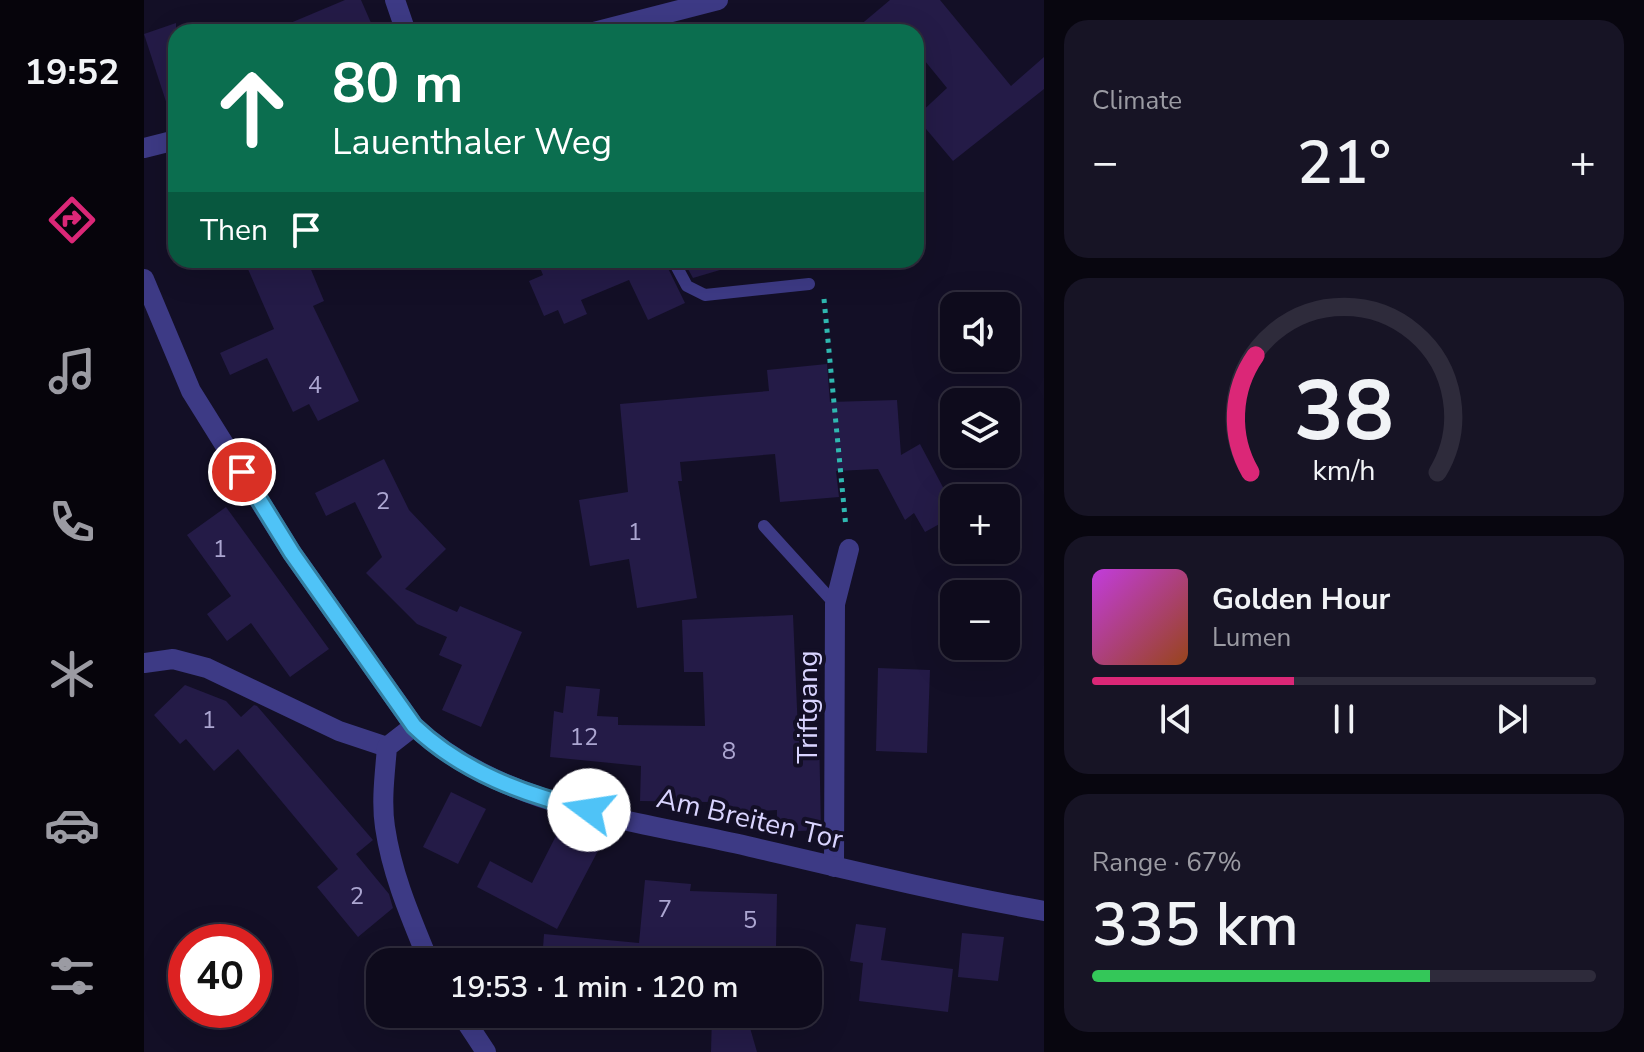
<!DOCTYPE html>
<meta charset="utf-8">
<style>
:root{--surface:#0e0b1c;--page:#171425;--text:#f1f3f6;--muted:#9b9ba3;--line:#2e2b3b;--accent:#db2777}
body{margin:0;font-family:"Nunito Sans",sans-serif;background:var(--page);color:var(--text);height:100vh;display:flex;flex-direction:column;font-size:30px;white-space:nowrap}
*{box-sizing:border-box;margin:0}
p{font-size:26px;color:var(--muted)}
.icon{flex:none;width:44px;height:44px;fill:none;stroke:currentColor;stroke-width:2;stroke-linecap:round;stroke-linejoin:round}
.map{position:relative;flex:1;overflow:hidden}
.details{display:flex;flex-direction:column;gap:20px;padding:20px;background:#08060f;width:600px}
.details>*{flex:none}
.guide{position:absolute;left:24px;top:24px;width:756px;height:244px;border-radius:24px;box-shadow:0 8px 32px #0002,0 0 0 2px var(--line);background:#0b6e4f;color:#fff;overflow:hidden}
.buttons{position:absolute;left:796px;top:292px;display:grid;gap:16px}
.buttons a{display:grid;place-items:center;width:80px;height:80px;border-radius:16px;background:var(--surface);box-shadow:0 8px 32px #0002,0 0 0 2px var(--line);font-size:40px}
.speed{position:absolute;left:24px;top:924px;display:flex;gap:16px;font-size:40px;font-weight:700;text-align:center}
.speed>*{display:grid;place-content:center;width:104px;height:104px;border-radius:50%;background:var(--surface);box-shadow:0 8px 32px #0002,0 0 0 2px var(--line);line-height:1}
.speed .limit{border:12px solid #d22;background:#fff;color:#111}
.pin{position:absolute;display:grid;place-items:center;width:68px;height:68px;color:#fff;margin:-34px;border:4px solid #fff;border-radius:50%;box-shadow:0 2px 8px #0007}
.me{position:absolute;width:88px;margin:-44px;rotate:284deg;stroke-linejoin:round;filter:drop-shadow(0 0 6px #0008)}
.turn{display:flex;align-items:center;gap:28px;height:168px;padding:0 32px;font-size:36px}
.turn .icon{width:104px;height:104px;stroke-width:2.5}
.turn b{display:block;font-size:56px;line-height:68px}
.then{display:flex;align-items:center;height:76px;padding:0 32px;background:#0003;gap:16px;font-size:30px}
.big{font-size:60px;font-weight:600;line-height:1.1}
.details .tile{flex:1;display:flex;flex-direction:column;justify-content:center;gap:12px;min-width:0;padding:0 28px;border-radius:24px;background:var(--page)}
.details .dial{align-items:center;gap:0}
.dial svg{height:208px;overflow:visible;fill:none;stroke:var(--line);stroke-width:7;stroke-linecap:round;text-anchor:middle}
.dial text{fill:var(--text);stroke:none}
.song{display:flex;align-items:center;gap:24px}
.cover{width:96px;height:96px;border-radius:12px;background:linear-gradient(135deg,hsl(290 70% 55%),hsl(20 70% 35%))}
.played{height:8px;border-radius:4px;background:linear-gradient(90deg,var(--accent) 40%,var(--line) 40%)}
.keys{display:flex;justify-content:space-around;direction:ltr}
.heat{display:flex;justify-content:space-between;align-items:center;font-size:44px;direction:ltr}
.charge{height:12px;border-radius:6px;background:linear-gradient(90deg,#34c759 67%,var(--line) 0)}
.trip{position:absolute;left:222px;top:948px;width:456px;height:80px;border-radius:24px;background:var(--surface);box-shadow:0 8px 32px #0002,0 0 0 2px var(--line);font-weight:600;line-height:80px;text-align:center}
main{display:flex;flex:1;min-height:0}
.menu{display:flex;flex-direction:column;width:144px;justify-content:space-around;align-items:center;background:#06040b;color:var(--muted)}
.menu .icon{width:56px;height:56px}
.menu .selected{color:var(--accent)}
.menu b{font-size:36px;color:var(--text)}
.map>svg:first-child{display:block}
.building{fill:#241b47}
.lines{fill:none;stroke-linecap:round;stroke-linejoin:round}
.path{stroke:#2fb8b0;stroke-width:5;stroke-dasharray:4 6;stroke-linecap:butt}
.service{stroke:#3d3a85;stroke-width:12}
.minor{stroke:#3d3a85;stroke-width:20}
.tertiary{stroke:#3d3a85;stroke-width:20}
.route-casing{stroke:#337fa1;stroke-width:20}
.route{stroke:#4fc3f7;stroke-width:14}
.labels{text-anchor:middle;stroke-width:8;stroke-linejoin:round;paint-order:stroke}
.number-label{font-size:24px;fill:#aca6d1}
.street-label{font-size:28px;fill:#d9d4ff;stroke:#130f26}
</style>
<main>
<nav class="menu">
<b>19:52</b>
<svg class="icon selected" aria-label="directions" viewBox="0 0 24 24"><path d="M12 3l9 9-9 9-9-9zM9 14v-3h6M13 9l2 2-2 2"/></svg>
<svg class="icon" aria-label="music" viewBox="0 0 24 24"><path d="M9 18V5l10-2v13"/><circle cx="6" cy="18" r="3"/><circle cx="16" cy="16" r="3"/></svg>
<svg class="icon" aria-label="phone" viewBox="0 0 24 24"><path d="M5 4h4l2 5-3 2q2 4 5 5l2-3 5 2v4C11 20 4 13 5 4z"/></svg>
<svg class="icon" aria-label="climate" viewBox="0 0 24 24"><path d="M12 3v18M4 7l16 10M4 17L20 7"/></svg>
<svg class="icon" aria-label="car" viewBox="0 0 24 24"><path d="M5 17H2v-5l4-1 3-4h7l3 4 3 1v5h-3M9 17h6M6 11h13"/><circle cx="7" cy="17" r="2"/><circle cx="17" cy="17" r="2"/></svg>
<svg class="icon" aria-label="filters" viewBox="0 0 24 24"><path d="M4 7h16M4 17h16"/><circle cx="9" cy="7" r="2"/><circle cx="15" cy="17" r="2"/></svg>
</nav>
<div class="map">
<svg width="900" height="1052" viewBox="0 0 900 1052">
<rect width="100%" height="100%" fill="#130f26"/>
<g class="building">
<polygon points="201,0 217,0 231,32 125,32"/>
<polygon points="746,0 796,0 867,86 900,57 900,89 809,161 772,117 803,88 772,50 772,32 708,32"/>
<polygon points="32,23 32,120 28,120 0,34"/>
<polygon points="100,260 163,260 180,301 169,306 215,401 174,421 165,404 149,412 123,358 86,375 76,353 130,329"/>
<polygon points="393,260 520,260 541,303 504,320 485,280 437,300 443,314 420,324 414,310 400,316 385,281 399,275"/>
<polygon points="539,260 585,260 586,267 549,278"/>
<polygon points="683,364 686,402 753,400 757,455 776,444 810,508 810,516 781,532 770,513 761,520 734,469 692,471 695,497 636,502 631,454 536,462 538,481 534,481 553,598 493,608 485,559 446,566 435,500 484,492 476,404 625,391 623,370"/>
<polygon points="240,459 265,510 302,549 261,589 313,612 316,606 378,632 337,727 298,710 318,665 295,655 303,637 273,624 222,573 238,557 211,502 182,516 171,493"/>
<polygon points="82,507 185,649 146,677 107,623 83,641 63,614 87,596 43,535"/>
<polygon points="649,615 654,732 675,732 677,830 633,832 633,810 565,814 564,802 496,801 497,766 406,757 410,711 419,713 422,686 456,689 453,716 474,717 474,725 561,726 559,672 540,672 538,620"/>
<polygon points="734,668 786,670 783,753 732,751"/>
<polygon points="41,685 82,701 97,717 110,705 113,706 229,840 212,854 245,894 249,908 214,937 173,887 194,869 94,749 70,771 42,739 36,744 10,715"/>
<polygon points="307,792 342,809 314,864 279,847"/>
<polygon points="418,824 457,845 413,929 333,887 346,861 388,883"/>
<polygon points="501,880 547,884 546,891 633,894 632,948 620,948 620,962 398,962 400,934 495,943"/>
<polygon points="712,924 742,928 737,960 809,969 804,1012 715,1001 719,963 706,961"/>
<polygon points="818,933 860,937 854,981 814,977"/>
<polygon points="568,1014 602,1014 613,1052 567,1052"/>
</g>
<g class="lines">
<polyline class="path" points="680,299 702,528"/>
<g class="service">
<polyline points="529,260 543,286 561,295 665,284"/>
<polyline points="620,526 691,604"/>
</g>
<g class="minor">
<polyline points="251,0 262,32"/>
<polyline points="450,32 574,0"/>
<polyline points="0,148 32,140"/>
<polyline points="0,663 29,659 63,668 195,731 243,747"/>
<path d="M270,726l-27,21c-2,26 -6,54 -2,80 7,48 26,91 44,135"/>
<polyline points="690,867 691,604 705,549"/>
<polyline points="317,1014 342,1052"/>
</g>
<path class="tertiary" d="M0,279l47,112 101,162 122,173c84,80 223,95 333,120 98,23 197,47 297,65"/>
</g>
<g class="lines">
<g class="route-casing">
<path id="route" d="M98,472l50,81 122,173c48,46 111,69 175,84"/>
</g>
<use href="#route" class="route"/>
</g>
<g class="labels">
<g class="number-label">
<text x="171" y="393">4</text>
<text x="239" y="509">2</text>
<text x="491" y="540">1</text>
<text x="76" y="557">1</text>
<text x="65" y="728">1</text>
<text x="440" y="745">12</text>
<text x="585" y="759">8</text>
<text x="213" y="904">2</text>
<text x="521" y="917">7</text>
<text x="606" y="928">5</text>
</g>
<g class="street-label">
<text transform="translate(663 707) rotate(-90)" y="10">Triftgang</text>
<text transform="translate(606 818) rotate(13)" y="10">Am Breiten Tor</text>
</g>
</g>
</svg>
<div class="buttons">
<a><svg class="icon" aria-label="sound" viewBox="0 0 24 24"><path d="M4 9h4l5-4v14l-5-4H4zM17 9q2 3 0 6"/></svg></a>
<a><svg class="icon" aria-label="layers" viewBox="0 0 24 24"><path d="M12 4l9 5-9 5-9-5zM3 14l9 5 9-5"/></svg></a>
<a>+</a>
<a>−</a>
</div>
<div class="speed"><div class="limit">40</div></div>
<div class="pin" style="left:98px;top:472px;background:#d93025"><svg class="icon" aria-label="arrive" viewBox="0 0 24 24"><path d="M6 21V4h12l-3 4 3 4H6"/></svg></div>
<svg class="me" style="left:445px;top:810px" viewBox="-20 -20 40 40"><circle r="19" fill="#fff"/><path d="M0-13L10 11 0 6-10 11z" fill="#4fc3f7"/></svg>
<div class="trip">19:53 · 1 min · 120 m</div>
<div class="guide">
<div class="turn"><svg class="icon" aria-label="ahead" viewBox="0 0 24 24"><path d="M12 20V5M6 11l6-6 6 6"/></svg><div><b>80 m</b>Lauenthaler Weg</div></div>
<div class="then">Then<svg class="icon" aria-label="arrive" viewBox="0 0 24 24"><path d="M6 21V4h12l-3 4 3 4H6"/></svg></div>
</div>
</div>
<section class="details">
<div class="tile"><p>Climate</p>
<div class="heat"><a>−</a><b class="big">21°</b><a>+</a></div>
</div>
<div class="tile dial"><svg viewBox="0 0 100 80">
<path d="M14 69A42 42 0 1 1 86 69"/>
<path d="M14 69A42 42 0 0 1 16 24" stroke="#db2777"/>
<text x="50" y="56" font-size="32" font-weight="700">38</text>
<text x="50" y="72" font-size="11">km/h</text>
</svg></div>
<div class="tile">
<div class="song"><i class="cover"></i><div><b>Golden Hour</b><p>Lumen</p></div></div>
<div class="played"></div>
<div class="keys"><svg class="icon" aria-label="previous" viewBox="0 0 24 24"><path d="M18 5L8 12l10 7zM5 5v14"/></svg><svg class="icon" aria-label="pause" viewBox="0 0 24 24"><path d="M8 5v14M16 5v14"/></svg><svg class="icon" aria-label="next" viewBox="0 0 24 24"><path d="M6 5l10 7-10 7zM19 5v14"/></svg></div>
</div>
<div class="tile"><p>Range · 67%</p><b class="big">335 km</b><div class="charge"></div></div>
</section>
</main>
